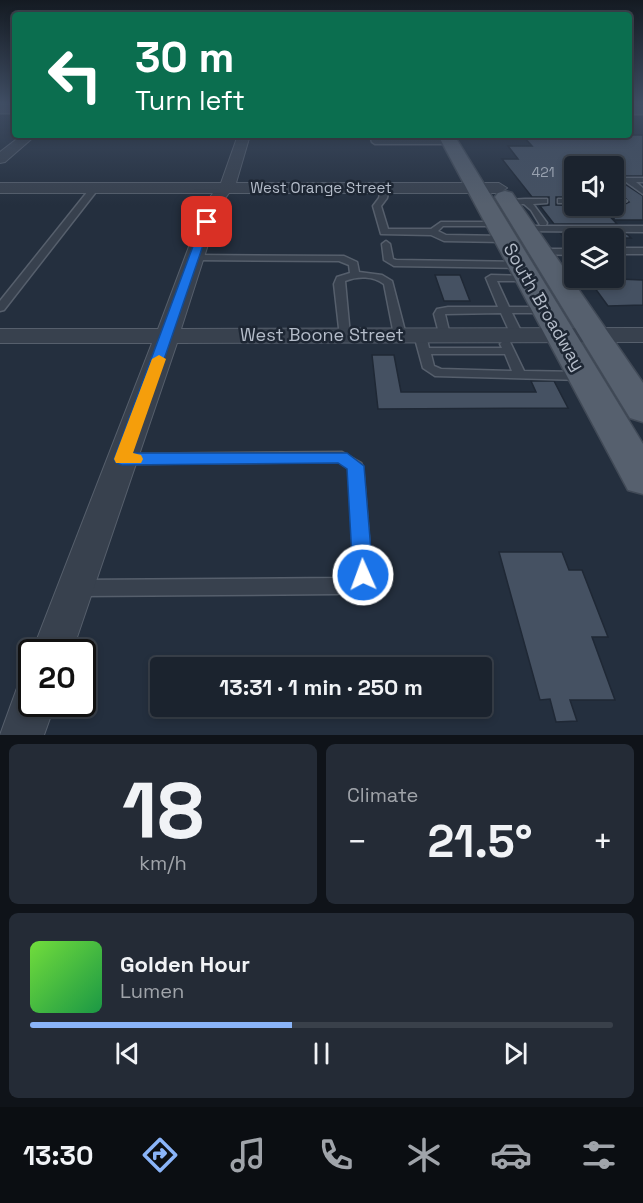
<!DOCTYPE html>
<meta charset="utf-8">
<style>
:root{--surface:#1b232e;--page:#242b36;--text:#f1f3f6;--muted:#a0a4aa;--line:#39404a;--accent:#8ab4f8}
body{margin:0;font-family:"Space Grotesk",sans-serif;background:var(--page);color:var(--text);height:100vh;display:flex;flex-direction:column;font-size:22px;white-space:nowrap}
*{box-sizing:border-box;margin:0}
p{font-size:20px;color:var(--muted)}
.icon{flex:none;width:33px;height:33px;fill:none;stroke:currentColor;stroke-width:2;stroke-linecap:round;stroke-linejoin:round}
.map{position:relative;height:735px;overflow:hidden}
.panel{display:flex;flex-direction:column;gap:9px;padding:9px;background:#0f1319;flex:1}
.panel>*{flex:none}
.hud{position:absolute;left:12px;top:12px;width:620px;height:126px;border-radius:6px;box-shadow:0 3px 9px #0003,0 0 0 2px var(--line);background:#0b6e4f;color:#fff;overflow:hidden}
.tools{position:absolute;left:564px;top:156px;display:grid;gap:12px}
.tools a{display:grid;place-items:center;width:60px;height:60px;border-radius:6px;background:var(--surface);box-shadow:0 3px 9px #0003,0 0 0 2px var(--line);font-size:30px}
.speed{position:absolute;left:18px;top:639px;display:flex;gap:12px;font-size:30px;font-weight:700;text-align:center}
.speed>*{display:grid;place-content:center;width:78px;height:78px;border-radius:50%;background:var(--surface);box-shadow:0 3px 9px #0003,0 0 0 2px var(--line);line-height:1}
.speed .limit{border:3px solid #111;border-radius:9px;background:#fff;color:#111}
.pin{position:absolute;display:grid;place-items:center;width:51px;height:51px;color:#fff;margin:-26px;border-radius:12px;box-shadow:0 3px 9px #0006}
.me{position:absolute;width:66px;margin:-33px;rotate:358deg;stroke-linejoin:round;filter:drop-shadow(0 0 4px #0008)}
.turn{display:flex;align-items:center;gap:21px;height:126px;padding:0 24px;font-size:27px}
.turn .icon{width:78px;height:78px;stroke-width:2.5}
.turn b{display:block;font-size:42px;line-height:51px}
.big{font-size:45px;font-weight:800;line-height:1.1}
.panel .widget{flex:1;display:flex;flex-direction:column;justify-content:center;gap:9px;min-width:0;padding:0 21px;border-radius:9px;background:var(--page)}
.panel .dial{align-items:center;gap:0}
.dial b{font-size:78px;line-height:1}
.song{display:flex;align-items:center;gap:18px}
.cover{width:72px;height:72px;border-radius:9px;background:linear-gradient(135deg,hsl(100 70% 55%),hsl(140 70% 35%))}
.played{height:6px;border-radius:3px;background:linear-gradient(90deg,var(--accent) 45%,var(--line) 45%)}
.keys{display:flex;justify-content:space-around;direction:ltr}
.heat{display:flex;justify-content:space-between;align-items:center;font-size:33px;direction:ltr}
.panel .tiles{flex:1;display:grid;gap:9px;grid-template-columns:1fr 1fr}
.widget:last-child{grid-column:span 2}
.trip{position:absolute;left:150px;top:657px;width:342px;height:60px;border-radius:6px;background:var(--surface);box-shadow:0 3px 9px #0003,0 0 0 2px var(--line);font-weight:800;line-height:60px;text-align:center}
.tabs{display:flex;height:96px;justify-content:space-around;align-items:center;background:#0b0e12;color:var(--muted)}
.tabs .icon{width:42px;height:42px}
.tabs .current{color:var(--accent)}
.tabs b{font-size:27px;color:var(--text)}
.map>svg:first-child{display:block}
.building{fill:#455162;stroke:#1f2835;stroke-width:1.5}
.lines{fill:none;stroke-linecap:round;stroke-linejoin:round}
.lane-casing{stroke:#565f6c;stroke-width:3}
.street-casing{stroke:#565f6c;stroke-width:2}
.secondary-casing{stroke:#565f6c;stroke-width:3}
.primary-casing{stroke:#414a57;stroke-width:3}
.lane{fill:#38414e;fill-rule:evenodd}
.street{fill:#38414e;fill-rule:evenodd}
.secondary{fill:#465061;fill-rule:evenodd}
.primary{fill:#56606e;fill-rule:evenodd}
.route{fill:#1a73e8;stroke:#114b97;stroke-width:1.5}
.slow{fill:#f59e0b}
.labels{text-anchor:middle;stroke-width:5;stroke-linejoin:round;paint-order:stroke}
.far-number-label{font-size:14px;fill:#98a1af}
.far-street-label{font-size:15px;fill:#b4bcc9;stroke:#1d2633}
.street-label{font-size:18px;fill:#b4bcc9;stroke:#1d2633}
</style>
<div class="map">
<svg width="643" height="735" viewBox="0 0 643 735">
<rect width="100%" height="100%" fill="#242f3e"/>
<g class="building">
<polygon points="522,135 643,135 643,176 626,176 624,178 625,184 643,196 643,220 614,220 614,205 623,205 629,202 624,197 614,197 614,166 574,166 574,197 556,197 556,205 600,206 617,224 554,224 540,206 549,205 549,197 532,197 502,159 518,159 508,146 532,146"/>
<polygon points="561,234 627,234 631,238 565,238"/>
<polygon points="435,275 460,275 470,301 444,301"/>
<polygon points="593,278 643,280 643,305 608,306 589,280 596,280"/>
<polygon points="372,355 394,355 401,392 536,392 531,381 554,381 568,408 378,409"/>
<polygon points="499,552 562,552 569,570 582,570 608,637 592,637 615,700 570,700 577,721 556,722 550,699 540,700"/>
</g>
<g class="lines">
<g class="lane-casing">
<g id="lane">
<polygon points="628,102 631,102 636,106 631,107"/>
<polygon points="370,135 376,135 377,140 450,140 453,142 450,144 375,144 372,142"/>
<polygon points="626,178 643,178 643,182 636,182 643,188 643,194 626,182"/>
<polygon points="92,186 99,188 4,310 0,311 0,301"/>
<polygon points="382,186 389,188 387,198 381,206 388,229 431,229 441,222 499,222 499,226 443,226 438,231 446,235 505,236 509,239 505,242 444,241 431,235 381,234 373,206 379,198"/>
<polygon points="525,199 547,199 547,203 533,204 547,223 546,225 540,225 531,210 524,204 508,204 504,202 508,200"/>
<rect x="558" y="199" width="16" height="4"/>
<polygon points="614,199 623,199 627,201 623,203 614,203"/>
<polygon points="525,226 643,226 643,232 522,231 522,227"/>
<polygon points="386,241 390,244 393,259 396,260 520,262 525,265 520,268 394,266 384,260 382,244"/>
<rect x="614" y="248" width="29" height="6"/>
<polygon points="540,249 574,249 574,255 537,254 537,250"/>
<path d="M194,255l150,1 13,6 2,10 23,3 10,6 14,54 -6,3 -6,-3 -10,-51c-11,-8 -26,-8 -39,-3l5,54 -2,2h-8l-6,-53 3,-7 13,-4 -1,-8 -10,-4 -148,-1 -2,-2z"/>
<polygon points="491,275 531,276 533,278 528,281 497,281 509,307 546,307 551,310 546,313 512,313 523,335 517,338 511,335 501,313 445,314 450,335 448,337 440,337 434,314 437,309 448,307 498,307 486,278"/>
<path d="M420,332l6,3 3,13h73l-2,-4 2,-2h8l14,29 58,1 6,4 -6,4 -147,-4 -12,-8 -9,-33zM431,354h74l7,17 -71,-2 -7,-3z"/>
<polygon points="342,452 361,463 363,467 372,575 362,588 337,594 80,596 74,594 71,588 74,582 80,580 337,578 351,575 354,572 349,469 339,462 123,464 118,463 116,459 118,455 123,454"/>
</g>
</g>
<g class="street-casing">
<g id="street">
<polygon points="22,135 36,135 5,162 0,163 0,152"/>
<polygon points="238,135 250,135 236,183 499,183 507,188 499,193 229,193 221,204 181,329 643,328 643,342 177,343 72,652 32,652 152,343 0,343 0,329 158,329 205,204 213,193 0,193 0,183 221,183"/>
<polygon points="32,683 32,704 55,704 44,735 0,735 17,688"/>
</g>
</g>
<g class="secondary-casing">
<g id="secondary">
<rect x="0" y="105" width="15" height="8"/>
<rect x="628" y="106" width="15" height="8"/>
</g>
</g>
<g class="primary-casing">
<g id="primary">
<polygon points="438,135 454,135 643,444 643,494 628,490"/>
<polygon points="505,191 512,193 643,383 643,422 630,418 495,197 498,193"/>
</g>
</g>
<use href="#lane" class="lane"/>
<use href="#street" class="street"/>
<use href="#secondary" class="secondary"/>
<use href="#primary" class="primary"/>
</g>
<linearGradient id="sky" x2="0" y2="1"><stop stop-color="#141a22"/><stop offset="0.5" stop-color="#3f4d63"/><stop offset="1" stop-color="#3f4d63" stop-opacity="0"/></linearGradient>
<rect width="643" height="205" fill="url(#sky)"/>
<polygon class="route" points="207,219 211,222 132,453 347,453 364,466 373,575 370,581 363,583 356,581 353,575 347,469 338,463 122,465 116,463 114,459 202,222"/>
<polygon class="slow" points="159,355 166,359 133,453 141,455 143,459 141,463 116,463 114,459 152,359"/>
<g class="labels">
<g class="far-number-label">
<text x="543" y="177">421</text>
</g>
<g class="far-street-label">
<text x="321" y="193">West Orange Street</text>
</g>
<g class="street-label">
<text transform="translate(544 307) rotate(60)" y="6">South Broadway</text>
<text x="322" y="341">West Boone Street</text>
</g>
</g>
</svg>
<div class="tools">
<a><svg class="icon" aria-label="sound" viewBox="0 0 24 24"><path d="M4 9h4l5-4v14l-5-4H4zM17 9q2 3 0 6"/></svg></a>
<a><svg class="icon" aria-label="layers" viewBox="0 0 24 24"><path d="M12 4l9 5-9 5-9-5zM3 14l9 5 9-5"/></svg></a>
</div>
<div class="speed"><div class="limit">20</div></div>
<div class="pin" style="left:207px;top:222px;background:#d93025"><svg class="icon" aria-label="arrive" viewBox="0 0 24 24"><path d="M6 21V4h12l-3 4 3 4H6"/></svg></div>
<svg class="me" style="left:363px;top:575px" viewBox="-20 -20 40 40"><circle r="17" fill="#1a73e8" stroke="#fff" stroke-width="3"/><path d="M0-11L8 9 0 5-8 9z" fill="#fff"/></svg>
<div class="trip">13:31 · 1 min · 250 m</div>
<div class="hud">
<div class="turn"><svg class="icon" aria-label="left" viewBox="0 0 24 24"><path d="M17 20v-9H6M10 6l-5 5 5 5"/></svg><div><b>30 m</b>Turn left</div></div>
</div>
</div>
<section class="panel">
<div class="tiles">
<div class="widget dial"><b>18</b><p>km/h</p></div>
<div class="widget"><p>Climate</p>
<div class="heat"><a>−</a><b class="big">21.5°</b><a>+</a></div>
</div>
<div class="widget">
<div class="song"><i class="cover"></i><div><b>Golden Hour</b><p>Lumen</p></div></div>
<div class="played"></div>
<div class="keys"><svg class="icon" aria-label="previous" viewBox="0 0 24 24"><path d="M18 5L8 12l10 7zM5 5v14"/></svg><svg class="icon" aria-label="pause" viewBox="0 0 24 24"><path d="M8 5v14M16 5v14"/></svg><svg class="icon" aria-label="next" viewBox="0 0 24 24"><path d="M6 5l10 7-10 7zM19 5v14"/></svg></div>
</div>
</div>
</section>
<nav class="tabs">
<b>13:30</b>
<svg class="icon current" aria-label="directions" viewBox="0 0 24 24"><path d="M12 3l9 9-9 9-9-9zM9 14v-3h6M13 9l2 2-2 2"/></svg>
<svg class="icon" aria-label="music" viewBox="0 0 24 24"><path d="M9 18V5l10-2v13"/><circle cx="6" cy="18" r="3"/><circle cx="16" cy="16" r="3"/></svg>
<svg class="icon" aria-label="phone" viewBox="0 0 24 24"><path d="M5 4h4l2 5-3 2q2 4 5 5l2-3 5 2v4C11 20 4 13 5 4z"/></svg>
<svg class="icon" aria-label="climate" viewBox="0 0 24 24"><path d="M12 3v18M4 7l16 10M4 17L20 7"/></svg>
<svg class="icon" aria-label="car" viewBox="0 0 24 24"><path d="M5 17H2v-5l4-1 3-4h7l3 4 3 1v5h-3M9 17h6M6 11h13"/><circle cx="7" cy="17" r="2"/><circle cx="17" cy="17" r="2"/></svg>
<svg class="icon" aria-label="filters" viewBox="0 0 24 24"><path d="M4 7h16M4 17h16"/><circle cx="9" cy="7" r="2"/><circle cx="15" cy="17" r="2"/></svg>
</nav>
